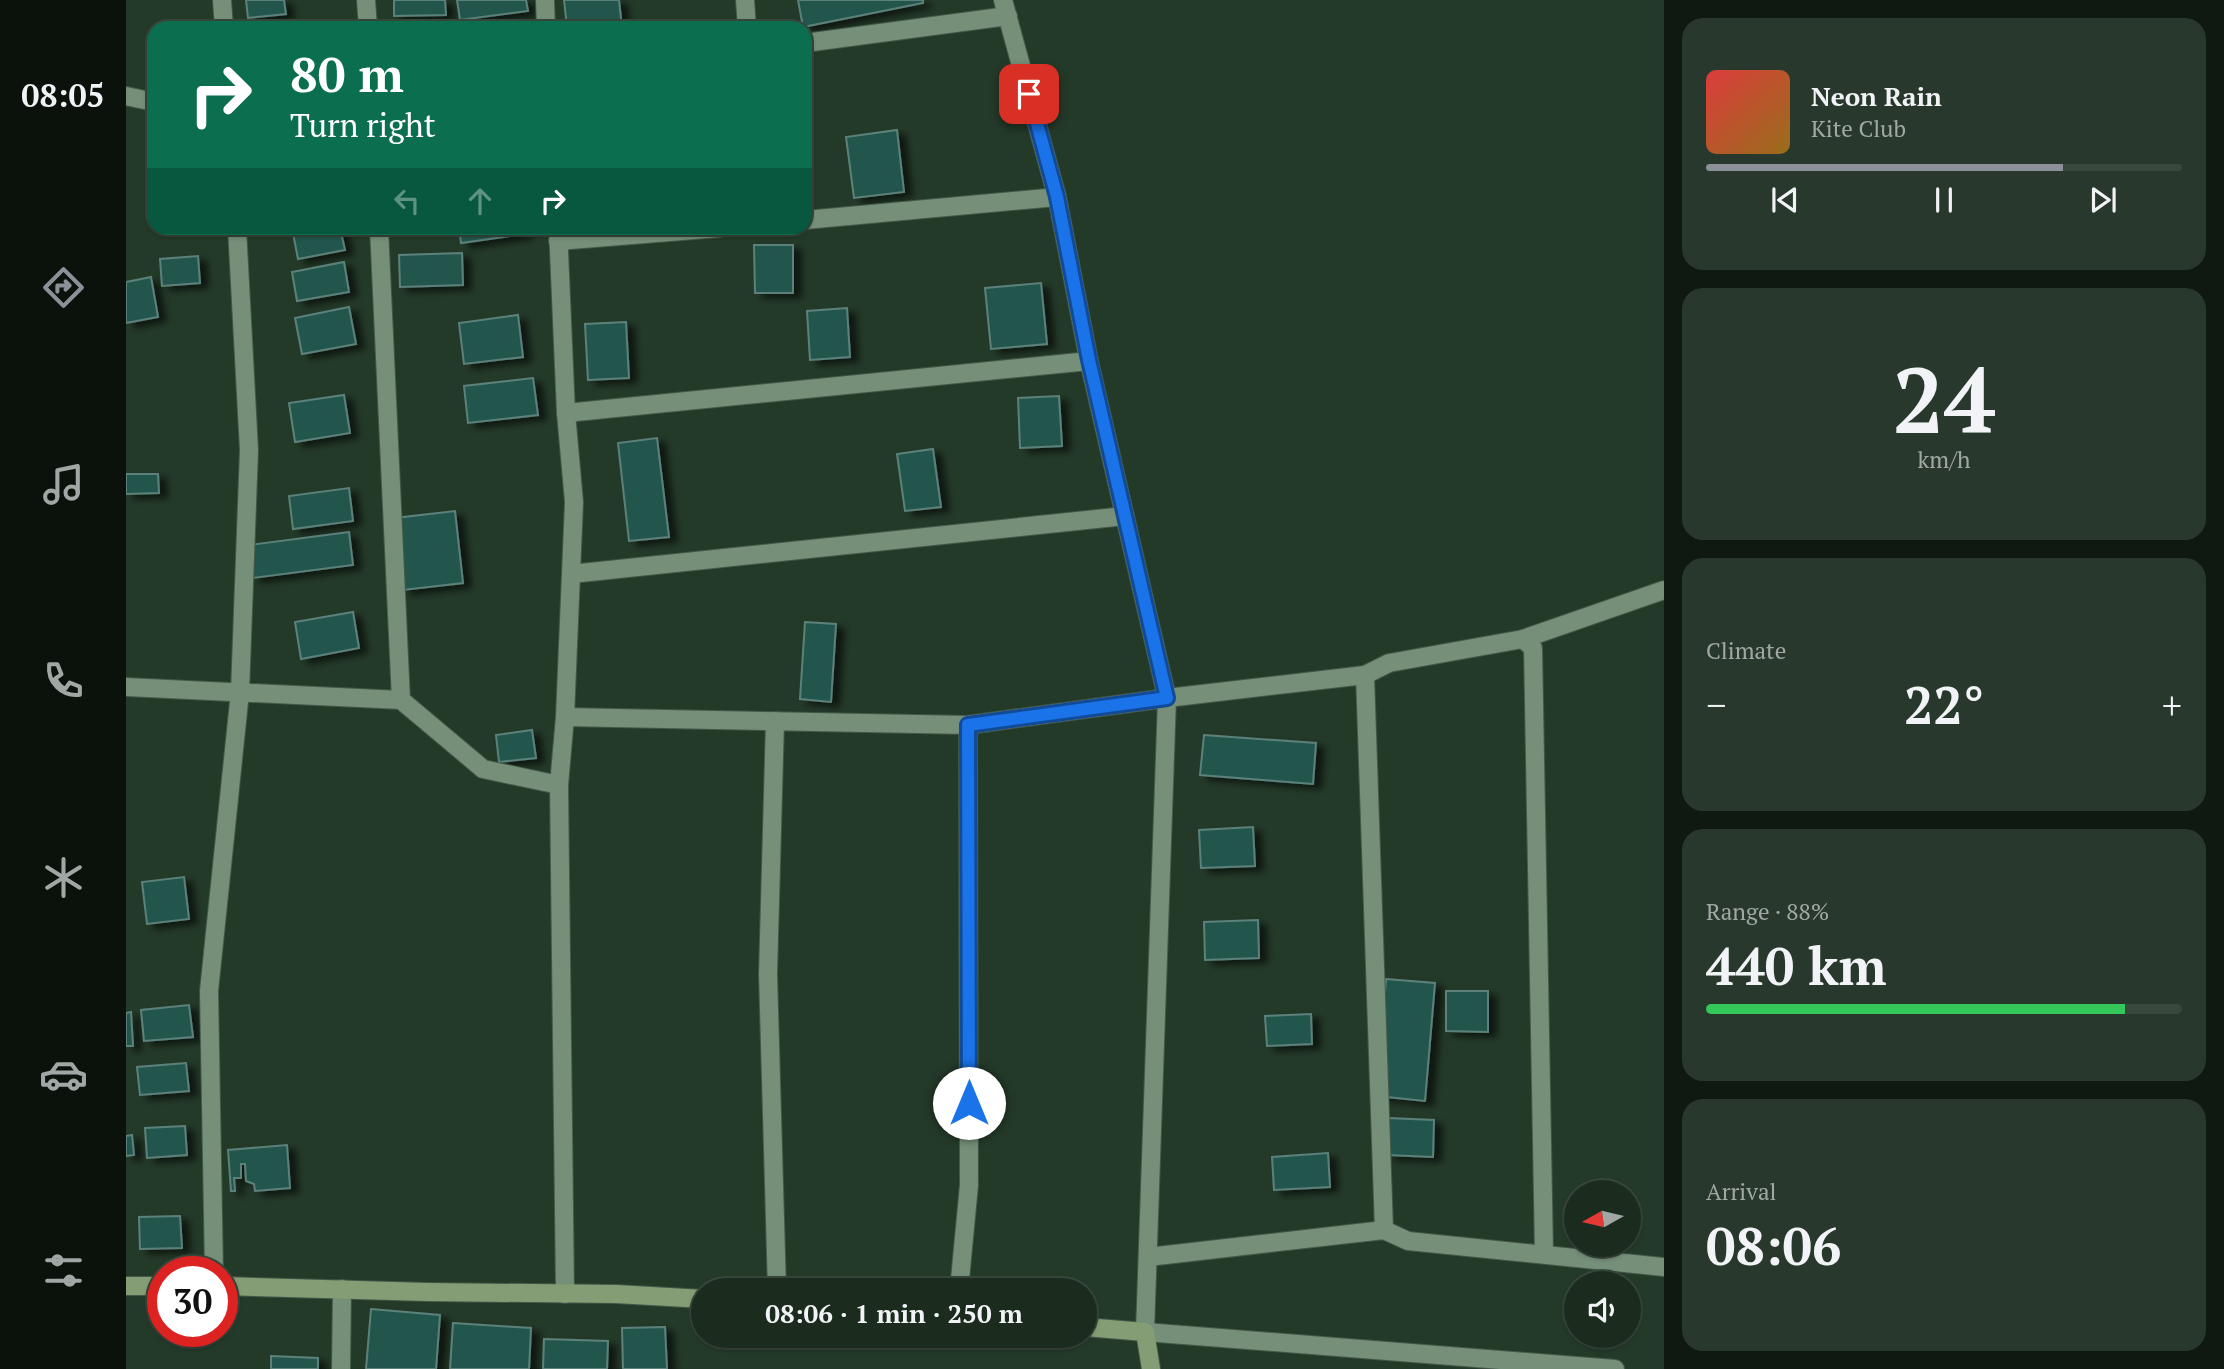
<!DOCTYPE html>
<meta charset="utf-8">
<style>
:root{--surface:#1b2c1f;--page:#28382c;--text:#f1f3f6;--muted:#a0a7a4;--line:#39483d;--accent:#8c9099}
body{margin:0;font-family:"PT Serif",serif;background:var(--page);color:var(--text);height:100vh;display:flex;flex-direction:column;font-size:26px;white-space:nowrap}
*{box-sizing:border-box;margin:0}
p{font-size:23px;color:var(--muted)}
.icon{flex:none;width:38px;height:38px;fill:none;stroke:currentColor;stroke-width:2;stroke-linecap:round;stroke-linejoin:round}
.map{position:relative;flex:1;overflow:hidden}
.panel{display:flex;flex-direction:column;gap:18px;padding:18px;background:#0f1811;width:560px}
.panel>*{flex:none}
.guide{position:absolute;left:21px;top:21px;width:665px;height:214px;border-radius:21px;box-shadow:0 2px 5px #0004,0 0 0 2px var(--line);background:#0b6e4f;color:#fff;overflow:hidden}
.needle{width:46px;rotate:262deg}
.buttons{position:absolute;left:1438px;top:1180px;display:grid;gap:14px}
.buttons a{display:grid;place-items:center;width:77px;height:77px;border-radius:50%;background:var(--surface);box-shadow:0 2px 5px #0004,0 0 0 2px var(--line);font-size:35px}
.speed{position:absolute;left:21px;top:1256px;display:flex;gap:14px;font-size:35px;font-weight:700;text-align:center}
.speed>*{display:grid;place-content:center;width:91px;height:91px;border-radius:50%;background:var(--surface);box-shadow:0 2px 5px #0004,0 0 0 2px var(--line);line-height:1}
.speed .limit{border:10px solid #d22;background:#fff;color:#111}
.pin{position:absolute;display:grid;place-items:center;width:60px;height:60px;color:#fff;margin:-30px;border-radius:14px;box-shadow:0 4px 10px #0006}
.me{position:absolute;width:77px;margin:-38px;rotate:0deg;stroke-linejoin:round;filter:drop-shadow(0 0 5px #0008)}
.turn{display:flex;align-items:center;gap:24px;height:147px;padding:0 28px;font-size:32px}
.turn .icon{width:91px;height:91px;stroke-width:2.5}
.turn b{display:block;font-size:49px;line-height:60px}
.lanes{display:flex;align-items:center;height:66px;padding:0 28px;background:#0003;justify-content:center;gap:35px;direction:ltr}
.lanes .off{opacity:.35}
.big{font-size:52px;font-weight:700;line-height:1.1}
.panel .tile{flex:1;display:flex;flex-direction:column;justify-content:center;gap:10px;min-width:0;padding:0 24px;border-radius:21px;background:var(--page)}
.panel .dial{align-items:center;gap:0}
.dial b{font-size:91px;line-height:1}
.song{display:flex;align-items:center;gap:21px}
.cover{width:84px;height:84px;border-radius:10px;background:linear-gradient(135deg,hsl(0 70% 55%),hsl(40 70% 35%))}
.played{height:7px;border-radius:4px;background:linear-gradient(90deg,var(--accent) 75%,var(--line) 75%)}
.keys{display:flex;justify-content:space-around;direction:ltr}
.heat{display:flex;justify-content:space-between;align-items:center;font-size:38px;direction:ltr}
.charge{height:10px;border-radius:5px;background:linear-gradient(90deg,#34c759 88%,var(--line) 0)}
.trip{position:absolute;left:565px;top:1278px;width:406px;height:70px;border-radius:35px;background:var(--surface);box-shadow:0 2px 5px #0004,0 0 0 2px var(--line);font-weight:700;line-height:70px;text-align:center}
main{display:flex;flex:1;min-height:0}
.menu{display:flex;flex-direction:column;width:126px;justify-content:space-around;align-items:center;background:#0b120c;color:var(--muted)}
.menu .icon{width:49px;height:49px}
.menu .active{color:var(--accent)}
.menu b{font-size:32px;color:var(--text)}
.map>svg:first-child{display:block}
.building{fill:#22564d;stroke:#5c817a;stroke-width:2;filter:url(#shadow)}
.lines{fill:none;stroke-linecap:round;stroke-linejoin:round}
.street-casing{stroke:#445849;stroke-width:20}
.secondary-casing{stroke:#445849;stroke-width:20}
.street{stroke:#758f79;stroke-width:18}
.secondary{stroke:#859d74;stroke-width:18}
.route-casing{stroke:#114b97;stroke-width:18}
.route{stroke:#1a73e8;stroke-width:12}
</style>
<main>
<nav class="menu">
<b>08:05</b>
<svg class="icon active" aria-label="directions" viewBox="0 0 24 24"><path d="M12 3l9 9-9 9-9-9zM9 14v-3h6M13 9l2 2-2 2"/></svg>
<svg class="icon" aria-label="music" viewBox="0 0 24 24"><path d="M9 18V5l10-2v13"/><circle cx="6" cy="18" r="3"/><circle cx="16" cy="16" r="3"/></svg>
<svg class="icon" aria-label="phone" viewBox="0 0 24 24"><path d="M5 4h4l2 5-3 2q2 4 5 5l2-3 5 2v4C11 20 4 13 5 4z"/></svg>
<svg class="icon" aria-label="climate" viewBox="0 0 24 24"><path d="M12 3v18M4 7l16 10M4 17L20 7"/></svg>
<svg class="icon" aria-label="car" viewBox="0 0 24 24"><path d="M5 17H2v-5l4-1 3-4h7l3 4 3 1v5h-3M9 17h6M6 11h13"/><circle cx="7" cy="17" r="2"/><circle cx="17" cy="17" r="2"/></svg>
<svg class="icon" aria-label="filters" viewBox="0 0 24 24"><path d="M4 7h16M4 17h16"/><circle cx="9" cy="7" r="2"/><circle cx="15" cy="17" r="2"/></svg>
</nav>
<div class="map">
<svg width="1538" height="1369" viewBox="0 0 1538 1369">
<defs>
<filter id="shadow"><feDropShadow dx="8" dy="4.5" stdDeviation="3.5" flood-color="#0009"/></filter>
</defs>
<rect width="100%" height="100%" fill="#243a29"/>
<g class="building">
<polygon points="120,0 158,0 160,14 122,18"/>
<polygon points="268,0 319,0 320,15 268,16"/>
<polygon points="331,0 400,0 402,11 334,20"/>
<polygon points="438,0 493,0 496,28 441,28"/>
<polygon points="672,0 797,0 797,3 677,27"/>
<polygon points="771,130 778,192 728,198 720,137"/>
<polygon points="166,228 214,228 219,250 172,259"/>
<polygon points="333,228 397,228 398,234 335,243"/>
<polygon points="628,245 667,245 667,293 629,293"/>
<polygon points="336,253 337,285 274,287 273,255"/>
<polygon points="72,256 74,283 36,286 34,259"/>
<polygon points="218,262 223,292 171,301 166,272"/>
<polygon points="25,277 32,317 0,323 0,282"/>
<polygon points="915,283 921,344 865,349 859,288"/>
<polygon points="223,307 230,344 176,354 169,318"/>
<polygon points="721,308 724,357 684,360 681,311"/>
<polygon points="392,315 397,357 338,364 333,323"/>
<polygon points="500,322 503,378 462,380 459,324"/>
<polygon points="407,378 412,415 342,423 338,386"/>
<polygon points="218,395 224,433 169,442 163,403"/>
<polygon points="933,396 936,446 894,448 892,398"/>
<polygon points="531,438 543,537 503,541 492,443"/>
<polygon points="807,449 815,507 779,511 771,454"/>
<polygon points="0,474 32,474 33,493 0,494"/>
<polygon points="223,488 227,521 167,529 163,496"/>
<polygon points="329,511 337,583 277,590 269,518"/>
<polygon points="223,532 227,565 127,578 123,545"/>
<polygon points="227,612 233,648 175,659 169,622"/>
<polygon points="679,622 710,624 705,702 674,699"/>
<polygon points="406,730 410,758 373,762 370,735"/>
<polygon points="1078,735 1190,743 1187,784 1074,775"/>
<polygon points="1127,827 1129,866 1075,868 1073,830"/>
<polygon points="58,877 63,919 21,924 16,882"/>
<polygon points="1132,920 1133,958 1079,960 1078,922"/>
<polygon points="1260,979 1309,983 1299,1101 1251,1096"/>
<polygon points="1320,991 1362,991 1362,1032 1320,1031"/>
<polygon points="63,1005 67,1037 18,1041 15,1010"/>
<polygon points="5,1012 7,1046 0,1046 0,1013"/>
<polygon points="1185,1014 1186,1044 1141,1046 1139,1016"/>
<polygon points="60,1063 63,1091 14,1095 11,1067"/>
<polygon points="1262,1118 1308,1120 1307,1157 1261,1155"/>
<polygon points="59,1126 61,1155 21,1158 19,1128"/>
<polygon points="6,1135 8,1155 0,1156 0,1136"/>
<polygon points="161,1145 164,1188 129,1191 128,1184 120,1181 119,1164 115,1164 115,1178 108,1178 109,1191 105,1191 102,1150"/>
<polygon points="1202,1153 1204,1187 1148,1190 1146,1157"/>
<polygon points="54,1216 56,1248 14,1249 13,1217"/>
<polygon points="245,1309 314,1315 310,1369 240,1369"/>
<polygon points="327,1323 405,1328 403,1369 324,1369"/>
<polygon points="539,1327 541,1369 497,1369 496,1328"/>
<polygon points="418,1339 482,1341 481,1369 417,1369"/>
<polygon points="145,1356 192,1358 192,1369 145,1369"/>
</g>
<g class="lines">
<g class="street-casing">
<g id="street">
<polyline points="96,0 98,28"/>
<polyline points="240,0 242,28"/>
<polyline points="419,0 420,28"/>
<polyline points="619,0 621,28"/>
<polyline points="877,0 931,197 963,361 1041,698 1019,1332 1489,1369"/>
<polyline points="679,43 882,16"/>
<polyline points="0,96 28,102"/>
<polyline points="679,220 931,197"/>
<polyline points="253,228 275,700 357,769 433,785 439,1294"/>
<polyline points="432,228 440,413 448,502 439,717"/>
<polyline points="432,241 593,228"/>
<polyline points="440,413 963,361"/>
<polyline points="445,574 999,516"/>
<polyline points="1397,639 1407,648 1418,1253"/>
<polyline points="1239,675 1258,1230"/>
<polyline points="0,687 275,700"/>
<polyline points="649,721 642,974 651,1290"/>
<polyline points="433,785 439,717 842,725 1041,698 1239,675 1263,663 1397,639 1538,590"/>
<polyline points="1022,1257 1258,1230 1282,1241 1538,1267"/>
<polyline points="88,1272 83,991 114,692 123,450 111,228"/>
<polyline points="833,1290 843,1185 842,725"/>
<polyline points="215,1369 216,1289"/>
</g>
</g>
<g class="secondary-casing">
<g id="secondary">
<polyline points="0,1286 37,1286"/>
<polyline points="96,1286 301,1292 490,1294 578,1299"/>
<polyline points="959,1327 1019,1332 1025,1369"/>
</g>
</g>
<use href="#street" class="street"/>
<use href="#secondary" class="secondary"/>
</g>
<g class="lines">
<g class="route-casing">
<polyline id="route" points="843,1103 842,725 1041,698 963,360 931,197 903,94"/>
</g>
<use href="#route" class="route"/>
</g>
</svg>
<div class="buttons">
<a><svg class="needle" viewBox="-14 -14 28 28"><path d="M0-13l5 13h-10z" fill="#e53935"/><path d="M0 13l5-13h-10z" fill="#a0a7a4"/></svg></a>
<a><svg class="icon" aria-label="sound" viewBox="0 0 24 24"><path d="M4 9h4l5-4v14l-5-4H4zM17 9q2 3 0 6"/></svg></a>
</div>
<div class="speed"><div class="limit">30</div></div>
<div class="pin" style="left:903px;top:94px;background:#d93025"><svg class="icon" aria-label="arrive" viewBox="0 0 24 24"><path d="M6 21V4h12l-3 4 3 4H6"/></svg></div>
<svg class="me" style="left:843px;top:1103px" viewBox="-20 -20 40 40"><circle r="19" fill="#fff"/><path d="M0-13L10 11 0 6-10 11z" fill="#1a73e8"/></svg>
<div class="trip">08:06 · 1 min · 250 m</div>
<div class="guide">
<div class="turn"><svg class="icon" aria-label="right" viewBox="0 0 24 24"><path d="M7 20v-9h11M14 6l5 5-5 5"/></svg><div><b>80 m</b>Turn right</div></div>
<div class="lanes"><svg class="icon off" aria-label="left" viewBox="0 0 24 24"><path d="M17 20v-9H6M10 6l-5 5 5 5"/></svg><svg class="icon off" aria-label="ahead" viewBox="0 0 24 24"><path d="M12 20V5M6 11l6-6 6 6"/></svg><svg class="icon" aria-label="right" viewBox="0 0 24 24"><path d="M7 20v-9h11M14 6l5 5-5 5"/></svg></div>
</div>
</div>
<section class="panel">
<div class="tile">
<div class="song"><i class="cover"></i><div><b>Neon Rain</b><p>Kite Club</p></div></div>
<div class="played"></div>
<div class="keys"><svg class="icon" aria-label="previous" viewBox="0 0 24 24"><path d="M18 5L8 12l10 7zM5 5v14"/></svg><svg class="icon" aria-label="pause" viewBox="0 0 24 24"><path d="M8 5v14M16 5v14"/></svg><svg class="icon" aria-label="next" viewBox="0 0 24 24"><path d="M6 5l10 7-10 7zM19 5v14"/></svg></div>
</div>
<div class="tile dial"><b>24</b><p>km/h</p></div>
<div class="tile"><p>Climate</p>
<div class="heat"><a>−</a><b class="big">22°</b><a>+</a></div>
</div>
<div class="tile"><p>Range · 88%</p><b class="big">440 km</b><div class="charge"></div></div>
<div class="tile"><p>Arrival</p><b class="big">08:06</b></div>
</section>
</main>
